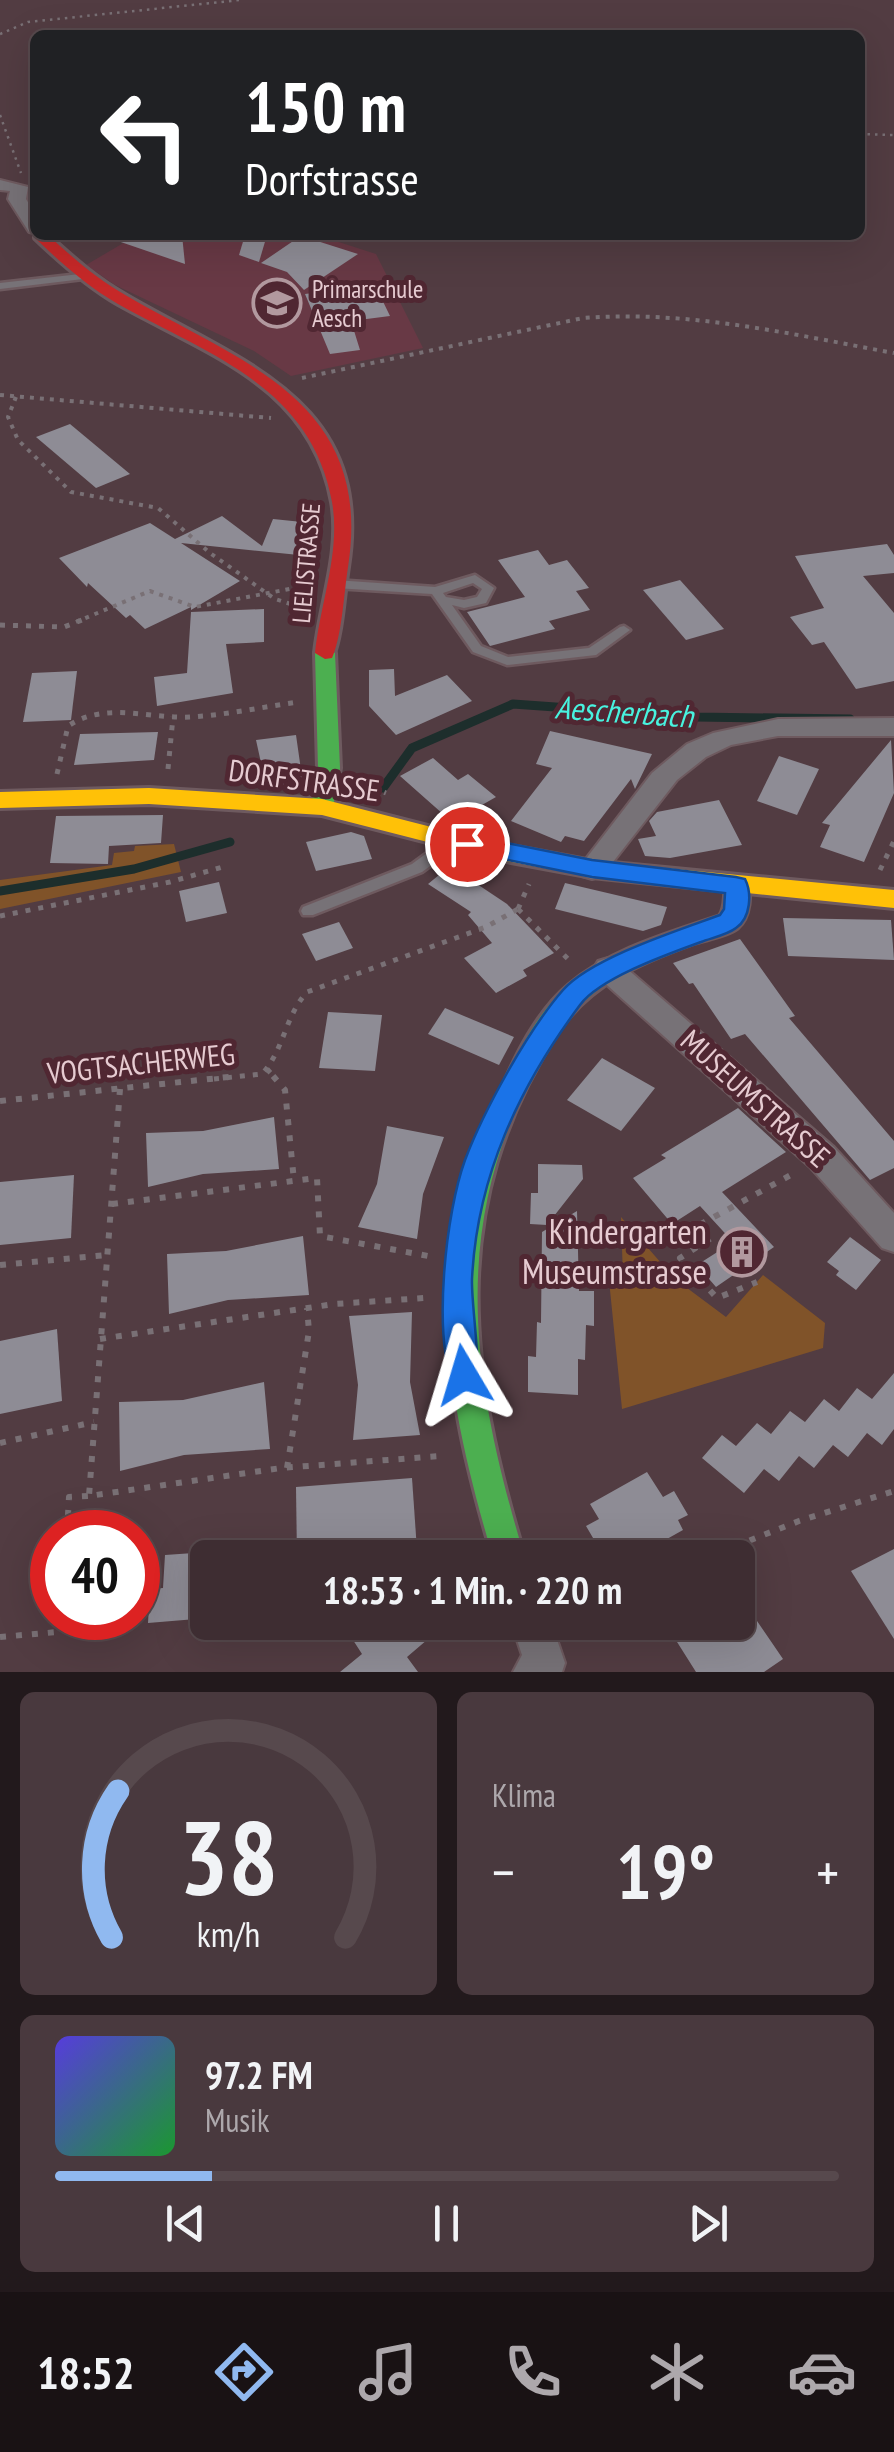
<!DOCTYPE html>
<html lang="de">
<meta charset="utf-8">
<style>
:root{--surface:#3e2d32;--page:#49393e;--text:#f1f3f6;--muted:#ada8ac;--line:#57494d;--accent:#90b9f0}
body{margin:0;font-family:"PT Sans Narrow",sans-serif;background:var(--page);color:var(--text);height:100vh;display:flex;flex-direction:column;font-size:38px;white-space:nowrap}
*{box-sizing:border-box;margin:0}
p{font-size:32px;color:var(--muted)}
.icon{flex:none;width:55px;height:55px;fill:none;stroke:currentColor;stroke-width:2;stroke-linecap:round;stroke-linejoin:round}
.map{position:relative;height:1672px;overflow:hidden}
.sheet{display:flex;flex-direction:column;gap:20px;padding:20px;background:#22191c;flex:1}
.sheet>*{flex:none}
.hud{position:absolute;left:30px;top:30px;width:835px;height:210px;border-radius:15px;box-shadow:0 10px 40px #0002,0 0 0 2px var(--line);background:#202124;color:#fff;overflow:hidden}
.speed{position:absolute;left:30px;top:1510px;display:flex;gap:20px;font-size:50px;font-weight:700;text-align:center}
.speed>*{display:grid;place-content:center;width:130px;height:130px;border-radius:50%;background:var(--surface);box-shadow:0 10px 40px #0002,0 0 0 2px var(--line);line-height:1}
.speed .limit{border:15px solid #d22;background:#fff;color:#111}
.pin{position:absolute;display:grid;place-items:center;width:85px;height:85px;color:#fff;margin:-42px;border:5px solid #fff;border-radius:50%;box-shadow:0 2px 10px #0007}
.me{position:absolute;width:110px;margin:-55px;rotate:353deg;stroke-linejoin:round;filter:drop-shadow(0 0 8px #0008)}
.turn{display:flex;align-items:center;gap:35px;height:210px;padding:0 50px;font-size:45px}
.turn .icon{width:130px;height:130px;stroke-width:2.5}
.turn b{display:block;font-size:70px;line-height:85px}
.big{font-size:75px;font-weight:800;line-height:1.1}
.sheet .card{flex:1;display:flex;flex-direction:column;justify-content:center;gap:15px;min-width:0;padding:0 35px;border-radius:15px;background:var(--page)}
.sheet .dial{align-items:center;gap:0}
.dial svg{height:260px;overflow:visible;fill:none;stroke:var(--line);stroke-width:7;stroke-linecap:round;text-anchor:middle}
.dial text{fill:var(--text);stroke:none}
.song{display:flex;align-items:center;gap:30px}
.cover{width:120px;height:120px;border-radius:15px;background:linear-gradient(135deg,hsl(250 70% 55%),hsl(130 70% 35%))}
.played{height:10px;border-radius:5px;background:linear-gradient(90deg,var(--accent) 20%,var(--line) 20%)}
.keys{display:flex;justify-content:space-around;direction:ltr}
.heat{display:flex;justify-content:space-between;align-items:center;font-size:55px;direction:ltr}
.sheet .tiles{flex:1;display:grid;gap:20px;grid-template-columns:1fr 1fr}
.card:last-child{grid-column:span 2}
.trip{position:absolute;left:190px;top:1540px;width:565px;height:100px;border-radius:15px;background:var(--surface);box-shadow:0 10px 40px #0002,0 0 0 2px var(--line);font-weight:800;line-height:100px;text-align:center}
.tab-bar{display:flex;height:160px;justify-content:space-around;align-items:center;background:#191214;color:var(--muted)}
.tab-bar .icon{width:70px;height:70px}
.tab-bar .current{color:var(--accent)}
.tab-bar b{font-size:45px;color:var(--text)}
.map>svg:first-child{display:block}
.built{fill:#683945}
.green{fill:#805329}
.lines{fill:none;stroke-linecap:round;stroke-linejoin:round}
.stream{stroke:#1d2e2c;stroke-width:9}
.building{fill:#8e8c95}
.lane-casing{stroke:#6e5a5f;stroke-width:5}
.street-casing{stroke:#6e5a5f;stroke-width:4}
.fast-casing{stroke:#6e5a5f;stroke-width:6}
.slow-casing{stroke:#6e5a5f;stroke-width:6}
.jam-casing{stroke:#6e5a5f;stroke-width:6}
.path-far3{stroke:#797075;stroke-width:2.5;stroke-dasharray:2.5 5;stroke-linecap:butt}
.path-far2{stroke:#797075;stroke-width:4;stroke-dasharray:4 6;stroke-linecap:butt}
.path-far1{stroke:#797075;stroke-width:5;stroke-dasharray:5 8;stroke-linecap:butt}
.path{stroke:#797075;stroke-width:6;stroke-dasharray:6 10;stroke-linecap:butt}
.lane{fill:#777277;fill-rule:evenodd}
.street{fill:#777277;fill-rule:evenodd}
.fast{fill:#4caf50;fill-rule:evenodd}
.slow{fill:#ffc107;fill-rule:evenodd}
.jam{fill:#c62828;fill-rule:evenodd}
.route{fill:#1a73e8;stroke:#114b97;stroke-width:2.5}
.labels{text-anchor:middle;stroke-width:10;stroke-linejoin:round;paint-order:stroke}
.far-poi-label{font-size:25px;fill:#e6cbd1;stroke:#502732;text-anchor:start}
.far-street-label{font-size:25px;fill:#e6cbd1;stroke:#502732}
.street-label{font-size:30px;fill:#e6cbd1;stroke:#502732}
.water-label{font-size:32px;font-style:italic;fill:#48f2df;stroke:#502732}
.near-poi-label{font-size:35px;fill:#e6cbd1;stroke:#502732;text-anchor:end}
</style>
<div class="map">
<svg width="894" height="1672" viewBox="0 0 894 1672">
<rect width="100%" height="100%" fill="#523c42"/>
<polygon class="built" points="137,235 317,235 376,254 423,348 291,376 254,351 115,285 86,265"/>
<g class="green">
<polygon points="174,844 181,872 0,909 0,880 112,865 114,853 134,851 135,846"/>
<polygon points="621,1217 675,1279 726,1317 763,1275 825,1323 823,1348 622,1409 609,1280 623,1278"/>
</g>
<g class="lines">
<g class="stream">
<polyline points="383,788 412,748 513,704 696,717 850,719"/>
<polyline points="0,891 134,869 230,842"/>
</g>
</g>
<g class="building">
<polygon points="113,235 182,235 185,264 112,239"/>
<polygon points="245,235 267,235 259,262 239,255"/>
<polygon points="302,235 314,240 358,254 304,290 287,272 261,263"/>
<polygon points="375,285 390,316 351,321 360,350 330,354 305,294"/>
<polygon points="70,424 130,474 96,488 36,437"/>
<polygon points="222,516 262,546 273,519 312,523 299,555 181,543 240,581 191,610 191,607 145,629 130,615 126,618 88,583 87,587 59,558 150,523 175,539"/>
<polygon points="887,544 894,555 894,573 863,576 894,613 894,681 856,689 824,642 812,645 790,617 824,608 795,556"/>
<polygon points="538,550 549,565 567,560 589,588 576,591 590,610 549,621 555,629 490,646 467,612 525,597 498,560"/>
<polygon points="680,580 724,629 686,640 643,590"/>
<polygon points="264,609 264,642 226,644 233,693 157,706 154,677 187,673 191,612"/>
<polygon points="394,669 395,696 447,675 472,701 396,735 369,706 369,670"/>
<polygon points="77,671 71,720 23,722 32,673"/>
<polygon points="550,731 652,754 635,789 631,779 584,841 565,836 561,842 511,821 552,768 536,764"/>
<polygon points="158,732 154,760 74,765 80,734"/>
<polygon points="296,735 303,784 272,786 270,772 263,772 256,740"/>
<polygon points="891,740 894,793 864,862 820,847 830,825 822,823"/>
<polygon points="779,756 819,769 797,815 757,801"/>
<polygon points="433,758 458,780 468,774 496,797 452,822 400,776"/>
<polygon points="719,800 742,845 670,858 645,856 638,839 656,836 649,821 657,812"/>
<polygon points="163,815 161,843 109,846 108,864 50,863 56,816"/>
<polygon points="351,832 364,836 372,859 316,871 306,842"/>
<polygon points="450,866 507,904 554,953 523,970 527,976 496,993 464,958 492,943 468,915 471,912 428,884"/>
<polygon points="219,882 227,913 186,922 179,891"/>
<polygon points="565,883 667,907 661,925 643,931 555,909"/>
<polygon points="783,918 891,920 894,960 788,956"/>
<polygon points="339,922 353,948 316,961 302,934"/>
<polygon points="740,939 795,1016 789,1018 894,1141 894,1168 870,1180 745,1034 731,1039 693,983 689,984 673,963"/>
<polygon points="445,1008 514,1037 499,1065 428,1034"/>
<polygon points="328,1012 382,1015 375,1071 319,1068"/>
<polygon points="602,1058 655,1088 621,1131 567,1100"/>
<polygon points="738,1108 786,1152 722,1192 774,1247 716,1287 697,1265 733,1242 700,1206 672,1224 633,1178 666,1158 661,1155"/>
<polygon points="274,1117 279,1169 203,1174 148,1187 146,1133 203,1131"/>
<polygon points="387,1126 444,1137 423,1194 417,1239 358,1227 377,1184"/>
<polygon points="538,1164 582,1165 583,1179 547,1225 530,1224 531,1193 538,1193"/>
<polygon points="74,1175 71,1238 0,1245 0,1182"/>
<polygon points="577,1211 579,1291 594,1291 594,1326 586,1325 585,1360 578,1359 578,1395 528,1392 528,1356 536,1357 537,1322 541,1323 542,1232"/>
<polygon points="303,1236 309,1295 228,1300 169,1314 167,1254 226,1251"/>
<polygon points="850,1237 881,1260 856,1290 836,1275 839,1271 827,1262"/>
<polygon points="412,1312 410,1382 420,1435 353,1440 358,1385 349,1316"/>
<polygon points="57,1329 62,1401 0,1414 0,1341"/>
<polygon points="894,1373 894,1429 882,1445 867,1433 848,1457 833,1445 814,1468 799,1456 779,1481 764,1469 744,1493 702,1458 722,1435 736,1446 757,1423 771,1434 790,1411 805,1422 824,1399 839,1411 857,1388 872,1399"/>
<polygon points="264,1382 270,1449 184,1455 120,1471 119,1402 183,1400"/>
<polygon points="647,1472 663,1497 674,1491 688,1515 678,1520 683,1530 633,1558 621,1558 616,1548 603,1555 586,1526 599,1519 590,1504"/>
<polygon points="412,1478 417,1550 297,1558 296,1487"/>
<polygon points="894,1549 894,1639 851,1571"/>
<polygon points="208,1552 208,1618 148,1623 150,1589 163,1588 165,1555"/>
<polygon points="738,1593 783,1659 764,1672 696,1672 672,1634 690,1622 738,1622"/>
<polygon points="375,1622 448,1622 407,1657 418,1672 340,1672 362,1654 353,1640"/>
</g>
<g class="lines">
<g class="lane-casing">
<g id="lane">
<polygon points="80,274 83,275 83,279 0,289 0,283"/>
<path d="M475,575l19,13 -8,15 -22,5 -12,-3 29,41 27,11 81,-9 31,-21 4,-1 6,4 -34,25 -89,10 -34,-13 -41,-58 -97,-6 -6,-4 6,-4 100,7zM473,583l9,6 -5,8 -13,3 -18,-3 -3,-4z"/>
<polygon points="443,833 450,838 437,861 422,872 313,915 303,915 301,911 303,907 412,864 427,853 438,834"/>
</g>
</g>
<g class="street-casing">
<g id="street">
<polygon points="0,180 28,187 26,199 35,214 35,233 29,232 8,199 10,191 0,190"/>
<polygon points="894,718 894,736 778,736 731,745 706,757 677,780 602,876 592,879 582,876 578,869 652,773 687,744 713,733 778,719"/>
<polygon points="608,958 618,961 834,1147 894,1213 894,1252 882,1248 810,1167 598,977 593,969 598,961"/>
<polygon points="511,1622 551,1622 565,1663 562,1672 513,1672 522,1655"/>
</g>
</g>
<g class="fast-casing">
<g id="fast">
<polygon points="325,647 335,653 340,768 333,807 322,815 311,807 318,768 315,653"/>
<path d="M737,876l8,3c7,14 5,38 -8,49 -10,8 -31,11 -43,15 -53,19 -105,41 -137,90 -112,174 -89,337 -32,525h-32c-51,-175 -71,-294 7,-465 16,-38 37,-81 69,-108 43,-36 99,-51 151,-69 8,-11 2,-25 9,-37z"/>
</g>
</g>
<g class="slow-casing">
<polygon id="slow" points="149,788 322,799 490,842 592,861 894,890 894,908 592,877 490,858 322,815 149,804 0,808 0,792"/>
</g>
<g class="jam-casing">
<path id="jam" d="M35,232v3h13c25,23 49,44 79,61 115,67 247,105 221,271 -4,25 -6,69 -16,91l-7,1 -10,-6c5,-49 26,-102 17,-151 -21,-116 -123,-147 -214,-198 -31,-18 -57,-41 -83,-66z"/>
</g>
<g class="path-far3">
<polyline points="0,34 28,22 240,0"/>
<polyline points="0,115 21,173"/>
<polyline points="860,134 894,135"/>
</g>
<g class="path-far2">
<path d="M302,378l281,-60c106,-8 207,16 311,35"/>
<polyline points="0,395 271,418"/>
<polyline points="16,397 8,417 18,440 71,492 158,508 210,553 275,599 303,608"/>
<polyline points="76,622 150,591 195,607 305,586"/>
</g>
<g class="path-far1">
<polyline points="0,625 64,627 82,620"/>
<polyline points="168,769 173,717"/>
<path d="M57,774l11,-48c38,-25 79,-7 122,-9 36,-2 72,-10 108,-15"/>
<polyline points="360,783 386,793"/>
<polyline points="880,870 894,841"/>
<polyline points="518,909 569,960"/>
<polyline points="518,909 529,884"/>
<polyline points="0,916 170,882 226,866"/>
<polyline points="267,1069 276,1079"/>
<path d="M214,1079l48,-5c22,-24 23,-58 45,-82l179,-65 32,-18"/>
</g>
<g class="path">
<polyline points="273,1076 285,1090 294,1181"/>
<polyline points="120,1089 89,1496 281,1468 440,1456"/>
<polyline points="0,1101 238,1076"/>
<polyline points="112,1204 317,1178 320,1236 428,1256"/>
<polyline points="701,1227 711,1238 680,1258 717,1298 757,1282"/>
<polyline points="672,1240 798,1171"/>
<polyline points="0,1265 107,1255"/>
<polyline points="100,1339 334,1304 425,1298"/>
<polyline points="0,1443 94,1422"/>
<polyline points="287,1468 309,1331 307,1308"/>
<polyline points="67,1532 69,1497 89,1496"/>
<polyline points="705,1558 799,1521 894,1491"/>
<polyline points="569,1634 590,1622"/>
<polyline points="0,1637 58,1632 60,1618"/>
</g>
<use href="#lane" class="lane"/>
<use href="#street" class="street"/>
<use href="#fast" class="fast"/>
<use href="#slow" class="slow"/>
<use href="#jam" class="jam"/>
</g>
<path class="route" d="M467,835l125,25 144,17 9,2c7,14 6,39 -9,49 -9,7 -25,10 -35,14 -33,12 -101,36 -121,63 -61,82 -103,171 -108,274 -1,24 10,91 3,106l-11,4 -10,-4c-22,-50 -8,-173 11,-225 19,-50 63,-130 98,-170 28,-32 116,-60 157,-75l4,-6 1,-16 -133,-16 -133,-27 -4,-6 4,-6z"/>
<defs>
<g id="school-ring" transform="scale(2.5)"><circle r="9.5" fill="#502732" stroke="#b2999f" stroke-width="1.5"/><path d="M0-5L7-2L0 1L-7-2ZM-4 1L0 2.5L4 1V4Q0 6-4 4Z" fill="#b2999f"/></g>
<g id="building-ring" transform="scale(2.5)"><circle r="9.5" fill="#502732" stroke="#b2999f" stroke-width="1.5"/><path d="M-4-6H4V6H1V3H-1V6H-4ZM-2.5-4.3h1.7v1.8h-1.7ZM.8-4.3h1.7v1.8H.8ZM-2.5-1h1.7V.8h-1.7ZM.8-1h1.7V.8H.8Z" fill="#b2999f"/></g>
</defs>
<g fill-rule="evenodd">
<use href="#school-ring" x="277" y="303"/>
<use href="#building-ring" x="742" y="1252"/>
</g>
<g class="labels">
<g class="far-poi-label">
<text x="312" y="298">Primarschule<tspan x="312" dy="29">Aesch</tspan></text>
</g>
<g class="far-street-label">
<text transform="translate(306 563) rotate(-85)" y="9">LIELISTRASSE</text>
</g>
<g class="street-label">
<text transform="translate(304 781) rotate(8)" y="10">DORFSTRASSE</text>
<text transform="translate(141 1064) rotate(-6)" y="10">VOGTSACHERWEG</text>
<text transform="translate(755 1099) rotate(42)" y="10">MUSEUMSTRASSE</text>
</g>
<g class="water-label">
<text transform="translate(624 712) rotate(4)" y="11">Aescherbach</text>
</g>
<g class="near-poi-label">
<text x="707" y="1244">Kindergarten<tspan x="707" dy="40">Museumstrasse</tspan></text>
</g>
</g>
</svg>
<div class="speed"><div class="limit">40</div></div>
<div class="pin" style="left:467px;top:844px;background:#d93025"><svg class="icon" aria-label="arrive" viewBox="0 0 24 24"><path d="M6 21V4h12l-3 4 3 4H6"/></svg></div>
<svg class="me" style="left:464px;top:1375px" viewBox="-20 -20 40 40"><path d="M0-17L14 15 0 8-14 15z" fill="#1a73e8" stroke="#fff" stroke-width="4"/></svg>
<div class="trip">18:53 · 1 Min. · 220 m</div>
<div class="hud">
<div class="turn"><svg class="icon" aria-label="left" viewBox="0 0 24 24"><path d="M17 20v-9H6M10 6l-5 5 5 5"/></svg><div><b>150 m</b>Dorfstrasse</div></div>
</div>
</div>
<section class="sheet">
<div class="tiles">
<div class="card dial"><svg viewBox="0 0 100 80">
<path d="M14 69A42 42 0 1 1 86 69"/>
<path d="M14 69A42 42 0 0 1 16 24" stroke="#90b9f0"/>
<text x="50" y="56" font-size="32" font-weight="700">38</text>
<text x="50" y="72" font-size="11">km/h</text>
</svg></div>
<div class="card"><p>Klima</p>
<div class="heat"><a>−</a><b class="big">19°</b><a>+</a></div>
</div>
<div class="card">
<div class="song"><i class="cover"></i><div><b>97.2 FM</b><p>Musik</p></div></div>
<div class="played"></div>
<div class="keys"><svg class="icon" aria-label="previous" viewBox="0 0 24 24"><path d="M18 5L8 12l10 7zM5 5v14"/></svg><svg class="icon" aria-label="pause" viewBox="0 0 24 24"><path d="M8 5v14M16 5v14"/></svg><svg class="icon" aria-label="next" viewBox="0 0 24 24"><path d="M6 5l10 7-10 7zM19 5v14"/></svg></div>
</div>
</div>
</section>
<nav class="tab-bar">
<b>18:52</b>
<svg class="icon current" aria-label="directions" viewBox="0 0 24 24"><path d="M12 3l9 9-9 9-9-9zM9 14v-3h6M13 9l2 2-2 2"/></svg>
<svg class="icon" aria-label="music" viewBox="0 0 24 24"><path d="M9 18V5l10-2v13"/><circle cx="6" cy="18" r="3"/><circle cx="16" cy="16" r="3"/></svg>
<svg class="icon" aria-label="phone" viewBox="0 0 24 24"><path d="M5 4h4l2 5-3 2q2 4 5 5l2-3 5 2v4C11 20 4 13 5 4z"/></svg>
<svg class="icon" aria-label="climate" viewBox="0 0 24 24"><path d="M12 3v18M4 7l16 10M4 17L20 7"/></svg>
<svg class="icon" aria-label="car" viewBox="0 0 24 24"><path d="M5 17H2v-5l4-1 3-4h7l3 4 3 1v5h-3M9 17h6M6 11h13"/><circle cx="7" cy="17" r="2"/><circle cx="17" cy="17" r="2"/></svg>
</nav>
